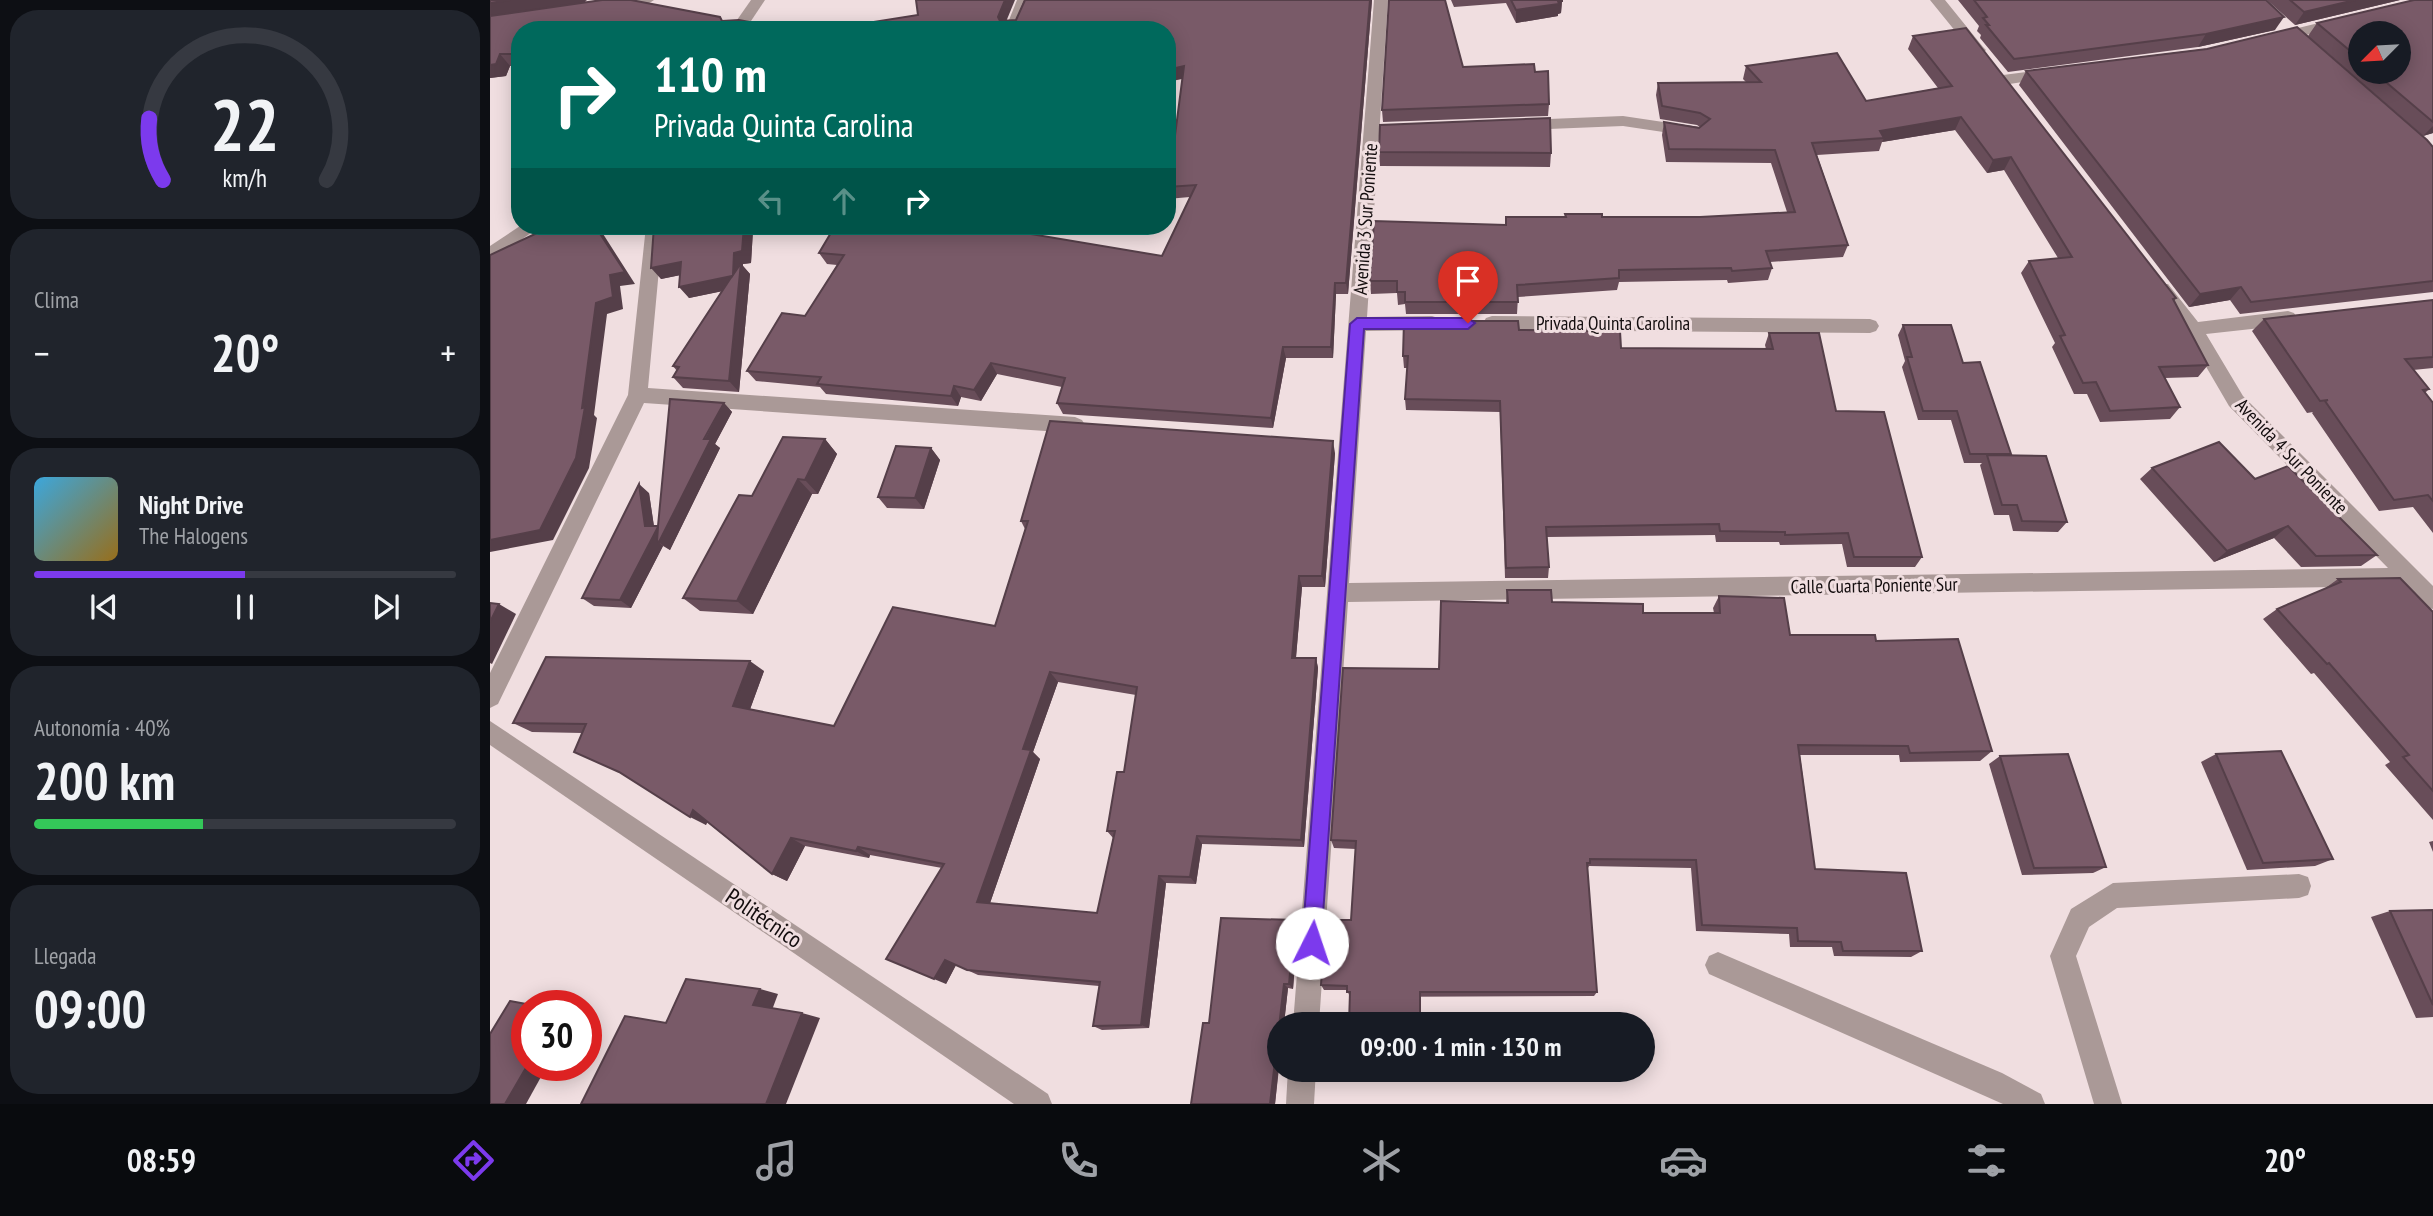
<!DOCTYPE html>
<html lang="es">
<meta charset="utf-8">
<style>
:root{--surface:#171b24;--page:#20242c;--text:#f1f3f6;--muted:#9ea1a6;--line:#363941;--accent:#7c3aed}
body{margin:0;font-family:"PT Sans Narrow",sans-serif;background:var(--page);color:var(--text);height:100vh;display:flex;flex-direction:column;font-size:26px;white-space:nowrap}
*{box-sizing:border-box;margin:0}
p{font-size:23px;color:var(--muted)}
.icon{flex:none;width:38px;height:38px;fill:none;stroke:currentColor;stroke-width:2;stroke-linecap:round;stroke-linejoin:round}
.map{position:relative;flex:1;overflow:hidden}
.details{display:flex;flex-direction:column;gap:10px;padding:10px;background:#0d0f14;width:490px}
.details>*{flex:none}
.top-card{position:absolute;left:21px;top:21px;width:665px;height:214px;border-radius:28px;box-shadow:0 4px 18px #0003;background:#00695c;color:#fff;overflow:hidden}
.needle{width:46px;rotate:246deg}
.fabs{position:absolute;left:1858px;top:21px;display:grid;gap:14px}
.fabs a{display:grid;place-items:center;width:63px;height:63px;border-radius:50%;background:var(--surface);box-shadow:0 4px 18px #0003;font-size:35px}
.speed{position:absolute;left:21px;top:990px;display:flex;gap:14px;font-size:35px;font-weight:700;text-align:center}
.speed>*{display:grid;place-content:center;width:91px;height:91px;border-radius:50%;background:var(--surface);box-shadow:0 4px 18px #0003;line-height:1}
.speed .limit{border:10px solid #d22;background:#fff;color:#111}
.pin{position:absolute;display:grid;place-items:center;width:60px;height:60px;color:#fff;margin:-72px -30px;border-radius:50% 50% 50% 0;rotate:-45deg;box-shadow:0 0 7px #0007}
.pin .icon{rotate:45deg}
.me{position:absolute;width:77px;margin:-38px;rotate:4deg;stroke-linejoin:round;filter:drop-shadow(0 0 5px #0008)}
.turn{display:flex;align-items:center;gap:24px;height:147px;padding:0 28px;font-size:32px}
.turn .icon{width:91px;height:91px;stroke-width:2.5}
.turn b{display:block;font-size:49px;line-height:60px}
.lanes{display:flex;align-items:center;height:66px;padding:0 28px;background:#0003;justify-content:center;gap:35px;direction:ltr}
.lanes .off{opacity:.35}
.big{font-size:52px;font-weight:700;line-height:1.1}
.details .widget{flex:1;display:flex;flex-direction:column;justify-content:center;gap:10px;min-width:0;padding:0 24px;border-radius:28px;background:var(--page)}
.details .dial{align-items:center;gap:0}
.dial svg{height:182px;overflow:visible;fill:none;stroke:var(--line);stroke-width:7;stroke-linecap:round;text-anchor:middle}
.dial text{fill:var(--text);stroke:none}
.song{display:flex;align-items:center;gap:21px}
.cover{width:84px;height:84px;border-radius:10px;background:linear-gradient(135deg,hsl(200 70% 55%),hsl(40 70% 35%))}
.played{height:7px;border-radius:4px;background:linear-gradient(90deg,var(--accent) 50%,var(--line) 50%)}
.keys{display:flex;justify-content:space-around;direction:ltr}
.heat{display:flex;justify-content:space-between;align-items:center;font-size:38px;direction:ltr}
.charge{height:10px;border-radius:5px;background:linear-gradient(90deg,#34c759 40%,var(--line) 0)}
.trip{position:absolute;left:777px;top:1012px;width:388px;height:70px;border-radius:35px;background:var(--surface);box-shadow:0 4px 18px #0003;font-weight:700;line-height:70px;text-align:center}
.tab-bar{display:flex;height:112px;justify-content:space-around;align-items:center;background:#090b0e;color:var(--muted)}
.tab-bar .icon{width:49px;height:49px}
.tab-bar .current{color:var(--accent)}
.tab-bar b{font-size:32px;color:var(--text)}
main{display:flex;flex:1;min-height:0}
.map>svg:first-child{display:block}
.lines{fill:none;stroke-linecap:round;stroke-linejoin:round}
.service{fill:#aa9997;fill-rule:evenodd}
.minor{fill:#aa9997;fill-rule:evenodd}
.tertiary{fill:#aa9997;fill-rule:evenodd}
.wall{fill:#684d59;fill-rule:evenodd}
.shaded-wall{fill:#553f49}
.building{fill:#795a68;stroke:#553f49;stroke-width:2;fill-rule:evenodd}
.route{fill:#7c3aed;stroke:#51269a;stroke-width:2}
.labels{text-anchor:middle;stroke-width:6;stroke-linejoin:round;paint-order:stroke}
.street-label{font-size:19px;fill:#130d0e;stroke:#f0dee0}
.near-street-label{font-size:23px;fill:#130d0e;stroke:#f0dee0}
</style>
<main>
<section class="details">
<div class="widget dial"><svg viewBox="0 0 100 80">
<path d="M14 69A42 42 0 1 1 86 69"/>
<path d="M14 69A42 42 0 0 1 8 42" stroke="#7c3aed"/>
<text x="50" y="56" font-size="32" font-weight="700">22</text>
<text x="50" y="72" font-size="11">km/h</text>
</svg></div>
<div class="widget"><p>Clima</p>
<div class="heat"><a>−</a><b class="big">20°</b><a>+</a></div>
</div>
<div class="widget">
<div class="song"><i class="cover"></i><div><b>Night Drive</b><p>The Halogens</p></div></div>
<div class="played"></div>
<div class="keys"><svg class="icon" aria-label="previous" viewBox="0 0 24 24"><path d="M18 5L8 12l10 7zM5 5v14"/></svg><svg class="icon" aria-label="pause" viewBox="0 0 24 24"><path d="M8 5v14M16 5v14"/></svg><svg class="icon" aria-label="next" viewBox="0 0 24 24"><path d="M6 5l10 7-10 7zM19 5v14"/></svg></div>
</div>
<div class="widget"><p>Autonomía · 40%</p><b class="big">200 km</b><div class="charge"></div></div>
<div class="widget"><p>Llegada</p><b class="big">09:00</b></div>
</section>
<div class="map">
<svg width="1943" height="1104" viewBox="0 0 1943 1104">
<rect width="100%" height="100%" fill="#f0dee0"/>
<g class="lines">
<polygon class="service" points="1228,952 1512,1073 1551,1094 1555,1104 1513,1104 1219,974 1215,965 1219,956"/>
<g class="minor">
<path d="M125,0h39c-9,8 -42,13 -51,5z"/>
<polygon points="261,0 275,0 255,30 240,30"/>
<polygon points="527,0 541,0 529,30 515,30"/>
<polygon points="884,0 898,0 877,317 942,316 948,318 951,323 948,328 942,330 876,331 859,583 1898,568 1739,406 1697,334 1663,289 1666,284 1678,284 1708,322 1798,311 1804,313 1807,318 1804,323 1798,325 1716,334 1753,396 1943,586 1943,609 1935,607 1915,586 858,602 829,1024 803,1024"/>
<polygon points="1440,0 1455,0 1493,47 1496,50 1493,53 1483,53"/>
<polygon points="1849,18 1854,19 1856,22 1854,25 1785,43 1778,38 1780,35"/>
<polygon points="1560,69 1565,71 1568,74 1565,77 1513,85 1505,80 1513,75"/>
<polygon points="1133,116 1200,126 1208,131 1200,136 1133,126 1034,130 1026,125 1034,120"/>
<polygon points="30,226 51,226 0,261 0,246"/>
<polygon points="156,226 173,226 158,388 585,417 592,420 595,425 592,430 585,433 154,403 8,704 0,708 0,673 138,395"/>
<polygon points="1002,316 1380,319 1386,321 1389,326 1386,331 1380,333 1002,330 996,328 993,323 996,318"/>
<polygon points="1809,874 1818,877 1821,886 1818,895 1809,898 1627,908 1599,927 1586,956 1632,1104 1604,1104 1560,956 1581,909 1623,883"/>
<polygon points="798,1069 826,1069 824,1104 796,1104"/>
</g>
<polygon class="tertiary" points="0,721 558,1094 562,1104 524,1104 0,745"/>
</g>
<g class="wall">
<polygon points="0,0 97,0 30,30 30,66 20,66 16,76 0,78"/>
<polygon points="534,0 882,0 858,294 846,294 843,358 796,358 783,428 573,414 567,403 572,387 507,374 491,401 471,397 468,406 336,394 330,387 266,381 257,371 315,316 347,265 337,264 329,253 672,256 700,197 677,199 677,152 683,151 693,79 516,21 526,20"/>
<polygon points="961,0 1072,0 1071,13 1068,14 1068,16 1026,23 1016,3 964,7"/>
<polygon points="1468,0 1776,0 1785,30 1708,47 1518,72 1490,38 1491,35 1487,31 1489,26"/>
<polygon points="1777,0 1910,0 1805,25"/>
<path d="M1943,0v133l-10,3 -114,-99 124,110v145l-193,22 -10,-14 -41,7 -170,-222 7,-14 282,-35 9,-13zM1871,33l38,39h-38z"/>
<polygon points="1423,36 1686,298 1684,301 1718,365 1708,377 1675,378 1690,407 1680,419 1610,422 1597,394 1584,394 1562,347 1565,343 1531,273 1539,261 1568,258 1514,170 1497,173 1465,130 1392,142 1389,151 1327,155 1358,245 1353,257 1280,262 1282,268 1278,280 1238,283 1237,280 1129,282 1127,290 1028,297 1027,314 916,314 915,304 908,305 907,293 881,294 880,281 1016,225 1016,217 1210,217 1297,212 1281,163 1176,162 1172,135 1174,122 1210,127 1207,125 1170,119 1166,95 1168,83 1256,82 1253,79 1256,66 1376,101 1448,88 1418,49"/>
<polygon points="973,67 1045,72 1059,104 1058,116 893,122 892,110"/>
<polygon points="889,152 1061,153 1060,167 890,166"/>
<polygon points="164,226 298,226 263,230 261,263 253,264 253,266 260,274 249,392 193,388 183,377 187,371 183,366 232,291 199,298 190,275 171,279"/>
<polygon points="1943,300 1943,368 1923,370 1939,389 1935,393 1943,403 1943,533 1923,507 1889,511 1822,413 1823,412 1817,413 1762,331 1774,319"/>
<polygon points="1413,325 1473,363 1521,454 1520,455 1577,522 1568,532 1523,531 1519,515 1504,515 1490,465 1492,463 1474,463 1461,420 1428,420 1412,367 1415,361 1408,335"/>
<polygon points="1029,330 1131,348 1276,349 1275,345 1279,333 1346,411 1432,557 1425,567 1357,567 1352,544 1290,545 1289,542 1226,542 1225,535 1057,537 1059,567 1058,578 1015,578 1010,412 916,410 915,399 917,368 914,368 913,356"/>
<polygon points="234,403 242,412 225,444 230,448 180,550 173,546 141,608 104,606 92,598 159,493 164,526 168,526"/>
<polygon points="335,439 347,454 328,494 322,494 263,614 210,611 193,598 262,496"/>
<polygon points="441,448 450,460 434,509 397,508 388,497"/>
<path d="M845,453l-10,134h-23l-6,71h20l2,10 -14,179 -102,-3 -6,40 -30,-1 -17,145 -47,2 -9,-4 6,-40 -121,-11 -22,-10 -10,19 -4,-116 -72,-13 -1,3 -64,-12 -18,35 -15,-7 -65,-52 -1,3 -124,-92 -50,-1 -19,-9 251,-52 -14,38 84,17 161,-100 30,-97 -4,-8zM568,682l78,13 -12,77 -17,59 6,7 -16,75 -107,-10 50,-144 -7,-7z"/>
<polygon points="1662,468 1765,479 1887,555 1871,566 1811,567 1784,538 1724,562 1650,479"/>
<polygon points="1848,579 1943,612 1943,820 1895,765 1900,762 1824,673 1821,674 1773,619 1787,609 1834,589"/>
<polygon points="1017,590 1062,602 1153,613 1224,613 1223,608 1229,596 1300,635 1386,641 1502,751 1490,761 1410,762 1409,755 1310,755 1325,869 1432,951 1421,957 1344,956 1342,947 1300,947 1299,934 1206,931 1201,868 1099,866 1097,870 1107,992 1104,996 860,997 857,990 834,990 831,985 861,920 866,849 844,848 841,840 949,669 1016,603"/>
<polygon points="1726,754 1843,859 1825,866 1757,870 1711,762"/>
<polygon points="1510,756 1616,867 1603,873 1532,875 1499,764"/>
<polygon points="1943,841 1943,852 1939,842"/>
<polygon points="1943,910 1943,1017 1926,1018 1881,917 1900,911"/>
<polygon points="808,925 803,989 798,988 785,1104 701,1104"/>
<polygon points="859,1069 931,1069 931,1070 861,1071"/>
</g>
<g class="shaded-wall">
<polygon points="20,0 97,0 95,1 96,2 0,16 0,3"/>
<polygon points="515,0 525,0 513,29 508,17"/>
<polygon points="880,0 882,0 858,294 856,283"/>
<polygon points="1865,0 1910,0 1805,25 1814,12"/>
<polygon points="1072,1 1071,13 1068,14 1068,16 1026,23 1026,10"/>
<polygon points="1794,17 1785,30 1708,47 1716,34"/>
<polygon points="10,54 20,66 16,76 0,78 0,65"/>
<polygon points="694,66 697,78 677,82 677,70"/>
<polygon points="1471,117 1465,130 1392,142 1394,138 1390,131"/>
<polygon points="1943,126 1943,133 1933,136"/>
<polygon points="1521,157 1514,170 1497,173 1503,160"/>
<polygon points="105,226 108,226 145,284 130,286 133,309 117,314 104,415 107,418 99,468 63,540 0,552 0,540"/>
<polygon points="254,226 260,226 263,230 261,263 253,264 253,266 260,274 249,392 239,381 248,288 199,298 189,287 244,253"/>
<polygon points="191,262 201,273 171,279 161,268"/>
<polygon points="845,283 846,294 843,358 841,347"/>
<polygon points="1751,287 1740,300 1699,307 1710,294"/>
<polygon points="793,347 796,358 783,428 781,418"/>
<polygon points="501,363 507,374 491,401 484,390"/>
<polygon points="464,386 471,397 468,406 461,396"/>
<polygon points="234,403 242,412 225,444 230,448 180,550 167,541 173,546 141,608 130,600 155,526 149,484 159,493 165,534"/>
<polygon points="335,439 347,454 328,494 315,480"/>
<polygon points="843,441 845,453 835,587 832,576"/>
<polygon points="441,448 450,460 434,509 425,498"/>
<polygon points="308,479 322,494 263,614 247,601"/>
<polygon points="1798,526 1784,538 1724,562 1737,551"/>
<polygon points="809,576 812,587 805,668 802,658"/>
<polygon points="9,604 26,614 2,664 0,663 0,622"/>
<polygon points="826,658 828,668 814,847 811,840"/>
<polygon points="260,661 274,671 258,715 243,706"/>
<polygon points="560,672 568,682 543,752 550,759 498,909 487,902 533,749"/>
<polygon points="203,810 219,818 216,825 200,817"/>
<polygon points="707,836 712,844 706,884 700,877"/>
<polygon points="301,838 315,846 297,881 282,874"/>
<polygon points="368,847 380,855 379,858 366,851"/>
<polygon points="669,876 676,883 659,1028 651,1025"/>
<polygon points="805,920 808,925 803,989 799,984"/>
<polygon points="455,960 466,965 456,984 444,979"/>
<polygon points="794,984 798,988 794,1024 789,1024"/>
<polygon points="270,989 288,994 282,1010 263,1005"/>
<polygon points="312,1013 330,1018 296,1104 276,1104"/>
<polygon points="789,1026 789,1064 785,1104 780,1104"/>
<polygon points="37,1066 57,1066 36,1104 15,1104"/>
</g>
<g class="building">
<polygon points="0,0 20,0 0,3"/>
<polygon points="112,0 141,0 230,17 232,21 249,20 291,28 287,30 30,30 30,54 10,54 6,64 0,65 0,16"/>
<polygon points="426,0 515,0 508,17 510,21 526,20 535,0 880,0 856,283 845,283 841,347 793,347 781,418 567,403 575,378 501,363 484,390 464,386 461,396 327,384 331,377 257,371 292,313 315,316 354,255 329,253 345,226 494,226 672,256 706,185 677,187 677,152 683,151 694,66 677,70 677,30 333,30 428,15"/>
<polygon points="899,0 955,0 973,67 1044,64 1045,72 1058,71 1059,104 892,110"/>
<polygon points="1021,0 1072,0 1072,1 1068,1 1069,4 1026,10"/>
<polygon points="1484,0 1776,0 1794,17 1716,34 1524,59 1496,25 1499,25 1493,18 1497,17"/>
<polygon points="1800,0 1865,0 1814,12"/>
<polygon points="1924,0 1943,0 1943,122 1884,72 1909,72 1909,33 1871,33 1871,60 1827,23"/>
<polygon points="1807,27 1937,140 1943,147 1943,281 1761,302 1751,287 1710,294 1536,71 1717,49"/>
<polygon points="1476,28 1686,298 1683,299 1718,365 1669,367 1690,407 1620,411 1606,382 1593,383 1570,336 1575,335 1539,261 1582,257 1521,157 1503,160 1471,117 1390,131 1394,138 1322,143 1358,245 1276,251 1282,268 1242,271 1241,268 1129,270 1129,278 1027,285 1028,302 915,302 915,292 907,292 907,281 880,281 884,221 1016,225 1016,217 1076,217 1075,214 1112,214 1112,217 1210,217 1305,212 1285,150 1179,149 1174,122 1209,128 1220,119 1210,113 1172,106 1168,83 1271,82 1256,66 1347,53 1376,101 1462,86 1423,36"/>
<polygon points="1060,118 1061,153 889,152 890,125"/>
<polygon points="62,226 105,226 135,272 120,275 123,297 106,303 92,408 95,407 86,458 50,530 0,540 0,255"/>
<polygon points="164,226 254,226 252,251 244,253 243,275 251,263 239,381 183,377 189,367 183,366 242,276 189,287 191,262 161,268"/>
<polygon points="1943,300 1943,357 1915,359 1939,389 1933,390 1943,403 1943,501 1938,495 1904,500 1835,401 1838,400 1830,401 1774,319"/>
<polygon points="914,321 1028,321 1029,330 1130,331 1131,348 1283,349 1279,333 1329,333 1346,411 1394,412 1432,557 1364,557 1358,533 1295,535 1295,532 1230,531 1229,524 1056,527 1059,567 1016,568 1010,401 915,399 918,356 913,356"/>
<polygon points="1413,325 1461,325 1473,363 1490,362 1521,454 1480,454 1467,411 1433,411 1417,357 1422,357"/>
<polygon points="180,399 234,403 214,439 221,439 169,542 167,541 168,527 130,600 92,598 149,484 155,526 168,526"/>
<path d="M560,421l283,20 -11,135h-23l-7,82h24l-15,182 -104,-4 -7,41 -31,-1 -18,149 -48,1 7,-44 -133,-12 -22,-10 -11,19 -48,-20 58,-95 -86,-17 -2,4 -65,-13 -19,36 -79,-64 -3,7 -71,-45 -45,-20 12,-28 -73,-1 33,-66 204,4 -17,45 101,20 59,-119 102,19 33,-105h-7zM560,672l87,15 -13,85h-7l-10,59h8l-18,82 -120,-11 54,-152 -8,-1z"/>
<polygon points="293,437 335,439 315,480 308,479 247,601 193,598 249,495 262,496"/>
<polygon points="1729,442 1765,479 1798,466 1887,555 1826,556 1798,526 1737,551 1662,468"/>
<polygon points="406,446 441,448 425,498 388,497"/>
<polygon points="1497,455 1556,456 1577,522 1532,521 1527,505 1512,505"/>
<polygon points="1910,578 1943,612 1943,791 1913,757 1919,755 1839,663 1837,664 1787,609 1851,582 1848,579"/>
<polygon points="1017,590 1061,590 1062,602 1153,604 1153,613 1230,613 1229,596 1294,598 1300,635 1385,635 1386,641 1468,639 1502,751 1420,753 1418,746 1308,745 1325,869 1416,873 1432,951 1353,951 1351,942 1308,941 1307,928 1212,925 1206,860 1100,859 1100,863 1097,863 1107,992 930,992 930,1024 859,1024 860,992 857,992 857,986 831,985 835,920 861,920 866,841 841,840 853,668 949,669 951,601 1018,603"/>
<polygon points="0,603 9,604 0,622"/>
<polygon points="1791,751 1843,859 1773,863 1726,754"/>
<polygon points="1578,754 1616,867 1544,868 1510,756"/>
<polygon points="1943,910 1943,1005 1900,911"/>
<polygon points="731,918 805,920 799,984 794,984 780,1104 701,1104 713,1023 719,1023"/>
<polygon points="196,979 270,989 263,1005 312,1013 276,1104 91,1104 135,1016 176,1023"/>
<polygon points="20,1001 47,1006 37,1006 37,1066 15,1104 0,1104 0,1034"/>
</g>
<polygon class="route" points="867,318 978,318 985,323 978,329 874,329 831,943 829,950 822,953 815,950 812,943 860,324"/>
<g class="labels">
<g class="street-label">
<text transform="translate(875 219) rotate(-86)" y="7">Avenida 3 Sur Poniente</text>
<text x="1123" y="330">Privada Quinta Carolina</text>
<text transform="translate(1802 456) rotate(46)" y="7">Avenida 4 Sur Poniente</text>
<text transform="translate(1384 585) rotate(-1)" y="7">Calle Cuarta Poniente Sur</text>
</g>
<g class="near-street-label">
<text transform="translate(274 918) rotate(34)" y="8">Politécnico</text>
</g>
</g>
</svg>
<div class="fabs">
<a><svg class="needle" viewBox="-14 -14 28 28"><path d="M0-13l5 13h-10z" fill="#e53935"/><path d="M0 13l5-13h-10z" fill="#9ea1a6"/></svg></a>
</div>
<div class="speed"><div class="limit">30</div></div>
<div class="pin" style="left:978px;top:323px;background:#d93025"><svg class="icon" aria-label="arrive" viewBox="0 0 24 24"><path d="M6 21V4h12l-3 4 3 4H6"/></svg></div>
<svg class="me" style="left:822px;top:943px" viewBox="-20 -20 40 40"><circle r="19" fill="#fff"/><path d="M0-13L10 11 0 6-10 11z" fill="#7c3aed"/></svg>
<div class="trip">09:00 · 1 min · 130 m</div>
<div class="top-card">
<div class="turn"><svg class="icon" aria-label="right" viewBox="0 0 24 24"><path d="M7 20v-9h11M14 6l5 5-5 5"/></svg><div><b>110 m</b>Privada Quinta Carolina</div></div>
<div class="lanes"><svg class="icon off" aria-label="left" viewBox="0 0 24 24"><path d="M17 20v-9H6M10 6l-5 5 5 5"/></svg><svg class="icon off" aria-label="ahead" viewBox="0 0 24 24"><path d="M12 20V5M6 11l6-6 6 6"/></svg><svg class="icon" aria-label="right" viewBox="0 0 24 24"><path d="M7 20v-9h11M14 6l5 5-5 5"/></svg></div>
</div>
</div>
</main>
<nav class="tab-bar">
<b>08:59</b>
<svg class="icon current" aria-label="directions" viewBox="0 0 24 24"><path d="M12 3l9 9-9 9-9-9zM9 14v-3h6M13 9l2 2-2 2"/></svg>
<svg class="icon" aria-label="music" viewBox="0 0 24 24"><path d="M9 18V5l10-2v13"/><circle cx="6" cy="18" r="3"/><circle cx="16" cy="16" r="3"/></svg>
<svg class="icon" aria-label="phone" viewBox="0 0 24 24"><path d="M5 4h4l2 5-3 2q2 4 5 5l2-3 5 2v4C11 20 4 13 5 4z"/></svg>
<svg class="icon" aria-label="climate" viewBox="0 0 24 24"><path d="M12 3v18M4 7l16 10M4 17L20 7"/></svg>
<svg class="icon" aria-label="car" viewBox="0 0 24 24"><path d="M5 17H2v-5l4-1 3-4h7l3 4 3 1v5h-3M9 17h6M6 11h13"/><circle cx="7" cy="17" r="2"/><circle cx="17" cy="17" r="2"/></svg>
<svg class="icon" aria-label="filters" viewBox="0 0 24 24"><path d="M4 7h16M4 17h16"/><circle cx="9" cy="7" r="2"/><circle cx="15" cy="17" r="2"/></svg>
<b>20°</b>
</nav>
